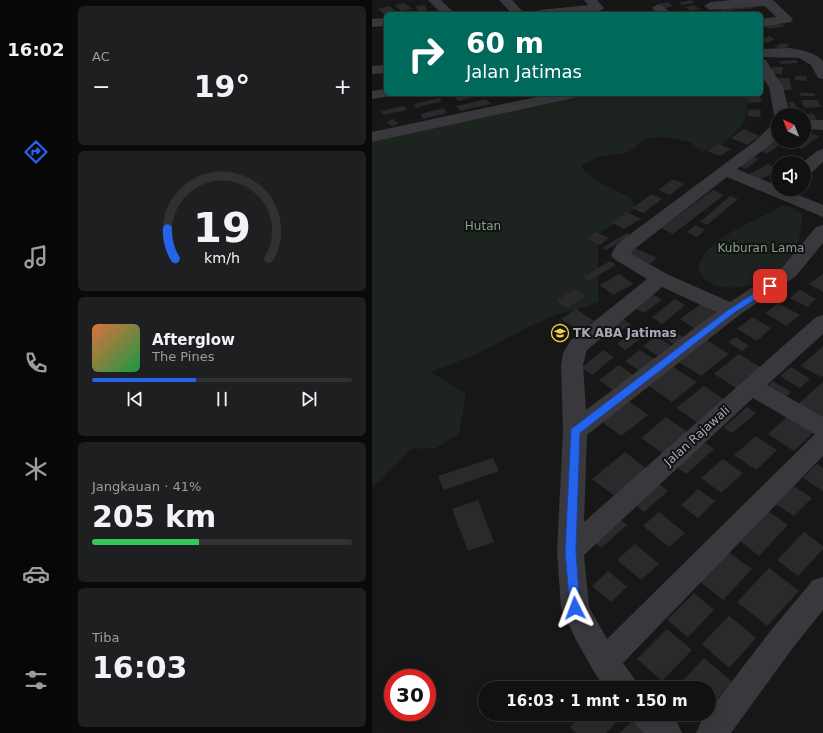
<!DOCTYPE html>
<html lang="id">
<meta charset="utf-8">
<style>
:root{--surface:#111112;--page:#1e1f20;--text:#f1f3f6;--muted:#9c9d9f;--line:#303132;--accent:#2563eb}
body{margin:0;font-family:"DejaVu Sans",sans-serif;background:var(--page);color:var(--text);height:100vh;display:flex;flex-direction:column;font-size:15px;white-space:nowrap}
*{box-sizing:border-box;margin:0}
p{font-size:13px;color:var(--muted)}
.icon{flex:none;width:22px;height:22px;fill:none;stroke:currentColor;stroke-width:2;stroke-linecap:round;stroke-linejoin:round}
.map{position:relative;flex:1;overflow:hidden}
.sheet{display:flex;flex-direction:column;gap:6px;padding:6px;background:#09090a;width:300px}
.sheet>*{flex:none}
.hud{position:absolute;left:12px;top:12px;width:379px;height:84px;border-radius:6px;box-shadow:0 4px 16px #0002,0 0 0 1px var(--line);background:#00695c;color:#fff;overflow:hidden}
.needle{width:26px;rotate:317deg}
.buttons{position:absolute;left:399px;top:108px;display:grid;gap:8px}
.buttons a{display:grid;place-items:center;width:40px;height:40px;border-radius:50%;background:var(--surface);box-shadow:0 4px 16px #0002,0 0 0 1px var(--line);font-size:20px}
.speed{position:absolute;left:12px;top:669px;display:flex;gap:8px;font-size:20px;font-weight:700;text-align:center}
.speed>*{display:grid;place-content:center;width:52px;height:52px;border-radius:50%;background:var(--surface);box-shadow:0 4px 16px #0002,0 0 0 1px var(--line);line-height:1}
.speed .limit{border:6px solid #d22;background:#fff;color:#111}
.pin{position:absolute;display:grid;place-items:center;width:34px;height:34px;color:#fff;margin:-17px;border-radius:8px;box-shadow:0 2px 6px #0006}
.me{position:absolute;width:44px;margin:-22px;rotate:357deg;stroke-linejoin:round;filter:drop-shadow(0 0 3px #0008)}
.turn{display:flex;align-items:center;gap:14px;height:84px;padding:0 16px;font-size:18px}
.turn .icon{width:52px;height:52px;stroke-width:2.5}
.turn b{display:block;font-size:28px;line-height:34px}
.big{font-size:30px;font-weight:600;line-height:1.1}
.sheet .card{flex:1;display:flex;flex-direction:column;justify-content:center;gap:6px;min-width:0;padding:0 14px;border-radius:6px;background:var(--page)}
.sheet .dial{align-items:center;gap:0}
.dial svg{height:104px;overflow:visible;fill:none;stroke:var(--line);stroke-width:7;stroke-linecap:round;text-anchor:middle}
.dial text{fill:var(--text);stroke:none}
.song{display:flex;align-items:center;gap:12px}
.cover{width:48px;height:48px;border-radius:6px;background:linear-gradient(135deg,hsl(20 70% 55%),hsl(140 70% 35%))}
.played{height:4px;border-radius:2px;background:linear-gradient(90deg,var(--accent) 40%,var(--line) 40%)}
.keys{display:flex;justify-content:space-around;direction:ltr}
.heat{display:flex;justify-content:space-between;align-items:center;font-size:22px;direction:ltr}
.charge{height:6px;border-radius:3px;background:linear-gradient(90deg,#34c759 41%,var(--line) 0)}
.trip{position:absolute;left:106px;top:681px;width:238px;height:40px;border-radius:20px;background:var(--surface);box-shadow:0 4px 16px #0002,0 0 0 1px var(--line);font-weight:600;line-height:40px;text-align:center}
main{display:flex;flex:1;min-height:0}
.dock{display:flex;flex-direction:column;width:72px;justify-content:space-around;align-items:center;background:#070707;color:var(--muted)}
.dock .icon{width:28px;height:28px}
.dock .selected{color:var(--accent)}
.dock b{font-size:18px;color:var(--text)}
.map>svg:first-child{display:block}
.green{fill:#1d231f}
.building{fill:#2a2a2c}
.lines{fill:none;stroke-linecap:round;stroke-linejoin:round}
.minor{fill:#38383d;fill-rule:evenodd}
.route{fill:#2563eb;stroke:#184099}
.labels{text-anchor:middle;stroke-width:4;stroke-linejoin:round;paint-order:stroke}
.park-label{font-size:12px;fill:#81a38a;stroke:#121213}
.poi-label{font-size:12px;font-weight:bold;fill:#a9aab8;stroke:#121213;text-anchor:start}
.street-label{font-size:12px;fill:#a9aab8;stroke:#121213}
</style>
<main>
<nav class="dock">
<b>16:02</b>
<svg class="icon selected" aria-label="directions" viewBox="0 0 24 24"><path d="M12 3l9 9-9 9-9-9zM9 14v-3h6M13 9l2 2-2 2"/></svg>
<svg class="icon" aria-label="music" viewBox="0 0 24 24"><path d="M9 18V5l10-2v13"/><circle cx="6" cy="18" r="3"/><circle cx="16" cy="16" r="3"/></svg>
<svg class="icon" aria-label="phone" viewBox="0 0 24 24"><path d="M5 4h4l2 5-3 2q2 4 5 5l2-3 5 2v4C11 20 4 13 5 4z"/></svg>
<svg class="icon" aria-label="climate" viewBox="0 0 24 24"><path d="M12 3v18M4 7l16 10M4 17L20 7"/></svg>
<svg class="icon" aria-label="car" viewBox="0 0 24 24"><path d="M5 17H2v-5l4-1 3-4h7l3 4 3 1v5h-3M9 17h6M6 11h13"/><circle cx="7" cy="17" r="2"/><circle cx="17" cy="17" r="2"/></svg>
<svg class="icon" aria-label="filters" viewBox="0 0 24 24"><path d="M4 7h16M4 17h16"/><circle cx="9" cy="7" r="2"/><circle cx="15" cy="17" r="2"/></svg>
</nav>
<section class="sheet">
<div class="card"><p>AC</p>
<div class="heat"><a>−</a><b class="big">19°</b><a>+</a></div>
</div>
<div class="card dial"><svg viewBox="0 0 100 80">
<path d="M14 69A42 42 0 1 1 86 69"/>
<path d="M14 69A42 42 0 0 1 8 46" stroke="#2563eb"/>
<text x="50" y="56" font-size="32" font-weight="700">19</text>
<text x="50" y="72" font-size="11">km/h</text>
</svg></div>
<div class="card">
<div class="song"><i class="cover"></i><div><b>Afterglow</b><p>The Pines</p></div></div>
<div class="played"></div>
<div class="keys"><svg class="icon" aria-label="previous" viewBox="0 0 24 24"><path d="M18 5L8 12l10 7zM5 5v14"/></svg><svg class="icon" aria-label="pause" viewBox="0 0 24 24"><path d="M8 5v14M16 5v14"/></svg><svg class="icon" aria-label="next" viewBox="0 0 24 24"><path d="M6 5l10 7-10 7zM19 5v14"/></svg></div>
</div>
<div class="card"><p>Jangkauan · 41%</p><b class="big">205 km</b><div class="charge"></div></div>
<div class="card"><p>Tiba</p><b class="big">16:03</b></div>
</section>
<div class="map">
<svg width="451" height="733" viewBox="0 0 451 733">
<rect width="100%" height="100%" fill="#171718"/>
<g class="green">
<polygon points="199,94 374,94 376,109 370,125 351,144 330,152 318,142 293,137 278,138 270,141 263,148 254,153 225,157 210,165 211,170 232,185 258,197 264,208 248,221 226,233 226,285 227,302 204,310 189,313 158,326 107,353 59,372 94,394 87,434 64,448 39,449 9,480 0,486 0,137"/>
<path d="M410,205c8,1 13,3 20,9v5c-3,13 -1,26 -9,38 -17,25 -79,48 -95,12 4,-28 49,-44 71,-56 5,-2 7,-6 13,-8z"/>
</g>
<g class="building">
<polygon points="319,0 322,3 309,5 306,3"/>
<polygon points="295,2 301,6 294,8 287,4"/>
<polygon points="32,3 40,9 29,11 22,5"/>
<polygon points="378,4 382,8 351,11 348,7"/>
<polygon points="53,5 56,14 46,14 44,6"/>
<polygon points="322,5 328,9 319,11 313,7"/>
<polygon points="18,6 27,14 14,14 14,16 6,9"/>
<polygon points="408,23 413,26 397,29 393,26"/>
<polygon points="397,36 403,39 395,43 389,40"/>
<polygon points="410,43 418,45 411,50 403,47"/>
<polygon points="424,60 426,63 409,64 407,61"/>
<polygon points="400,67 411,67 410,74 400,73"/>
<polygon points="423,76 434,76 435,81 423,80"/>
<polygon points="405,78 417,78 420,90 408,90"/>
<polygon points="428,93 442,93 444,96 429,96"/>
<polygon points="85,94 110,94 110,95 86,101 81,95"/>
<polygon points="387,95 390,102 376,103 373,96"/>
<polygon points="67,98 70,101 44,108 42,104"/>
<polygon points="114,99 119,104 88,111 84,106"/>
<polygon points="429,100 446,100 449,107 432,108"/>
<polygon points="416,102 422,102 427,111 420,111"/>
<polygon points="32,106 35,110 11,115 9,111"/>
<polygon points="72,108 75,113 51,119 48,114"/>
<polygon points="377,109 389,110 388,117 375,116"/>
<polygon points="432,114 442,114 444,119 432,119"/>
<polygon points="21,119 27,124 20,126 14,122"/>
<polygon points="372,129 388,136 375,145 359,138"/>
<polygon points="436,132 447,136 430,149 419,144 423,141 432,141 432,135"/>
<polygon points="401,139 410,143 395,154 386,150"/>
<polygon points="347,144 359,149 348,156 335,151"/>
<polygon points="380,156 387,159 374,169 367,166"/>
<polygon points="396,164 406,170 386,181 376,175"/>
<polygon points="301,179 312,184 298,195 286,190"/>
<polygon points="341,190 352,195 301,234 289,228"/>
<polygon points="280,194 290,199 271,213 260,208"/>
<polygon points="358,196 366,199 335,225 328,222"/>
<polygon points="255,212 269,219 252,229 239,222"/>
<polygon points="323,225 333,230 325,237 315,232"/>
<polygon points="224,232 237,238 228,245 215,239"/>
<polygon points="255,233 259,235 234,250 230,248"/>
<polygon points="263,248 285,258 278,264 255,254"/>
<polygon points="238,261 244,265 217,281 211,277"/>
<polygon points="247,274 261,284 241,295 228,285"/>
<polygon points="451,274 451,292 437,284"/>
<polygon points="203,289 213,296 195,308 184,301"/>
<polygon points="428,290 444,299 435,307 418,298"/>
<polygon points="280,294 290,300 272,313 261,307"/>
<polygon points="303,299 313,305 290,324 280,317"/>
<polygon points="406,303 428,315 414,326 393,313"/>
<polygon points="329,304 346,314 325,330 308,319"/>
<polygon points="204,309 222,321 207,331 189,319"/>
<polygon points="380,317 399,328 385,341 365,329"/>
<polygon points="250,318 259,325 237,338 228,332"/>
<polygon points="269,327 278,332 253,350 245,344"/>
<polygon points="296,328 316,340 306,347 287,335"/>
<polygon points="284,336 303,348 290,359 271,346"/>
<polygon points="364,337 377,346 370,351 356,342"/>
<polygon points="335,340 357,354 329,376 307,362"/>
<polygon points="451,346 451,376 449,377 429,366"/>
<polygon points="231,350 242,357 220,375 209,368"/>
<polygon points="268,350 287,362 272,374 253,361"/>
<polygon points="367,354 390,368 366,389 342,374"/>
<polygon points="247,365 267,379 247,394 227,380"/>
<polygon points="300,366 325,382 300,402 276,385"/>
<polygon points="419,367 438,379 428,388 408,376"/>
<polygon points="401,381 419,392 414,397 396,386"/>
<polygon points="451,382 451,421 424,406"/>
<polygon points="332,386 355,401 328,424 304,408"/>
<polygon points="252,398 276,415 249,436 225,418"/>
<polygon points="375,407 384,413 360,433 351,428"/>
<polygon points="420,412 446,428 422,451 396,434"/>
<polygon points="294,417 321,436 296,457 269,438"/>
<polygon points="384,436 405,450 384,470 362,455"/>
<polygon points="330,441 342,449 314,474 302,465"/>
<polygon points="253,452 276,470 244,497 220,479"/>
<polygon points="121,458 127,471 72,490 66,476"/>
<polygon points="351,459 371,473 349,493 329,478"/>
<polygon points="445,464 451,468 451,491 431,478"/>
<polygon points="286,483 296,491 272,512 262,504"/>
<polygon points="422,486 440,498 422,516 404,504"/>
<polygon points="326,489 343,501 326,518 309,505"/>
<polygon points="106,500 122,542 96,551 80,509"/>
<polygon points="287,512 313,533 297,547 271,526"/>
<polygon points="397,512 416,525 387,556 368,541"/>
<polygon points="246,517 255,525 229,548 220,540"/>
<polygon points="432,532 451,546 451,549 426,576 405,560"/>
<polygon points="263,544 287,564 269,580 245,560"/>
<polygon points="355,551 380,569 351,600 326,580"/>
<polygon points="397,568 427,591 395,626 365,602"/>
<polygon points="236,571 255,587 239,602 220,586"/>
<polygon points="322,593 342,610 316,637 295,620"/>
<polygon points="357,616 384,638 357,668 330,644"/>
<polygon points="295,629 320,650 290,681 265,659"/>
<polygon points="332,658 360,682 337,708 337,688 304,688"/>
<polygon points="211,714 252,714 234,733 204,733 198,727"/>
<polygon points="264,717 281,733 248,733"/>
</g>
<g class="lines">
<g class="minor">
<polygon points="56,0 69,0 83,14 70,14"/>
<polygon points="127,0 140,0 153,14 140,14"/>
<path d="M212,0h13l7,8c-6,9 -58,6 -70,6l6,-4 48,-5z"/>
<polygon points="361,0 401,0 421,19 419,22 389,27 389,19 404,17 393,6 338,10 332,6 338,2"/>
<polygon points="286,4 290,5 300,14 286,14 280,8"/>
<polygon points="14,18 14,26 0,27 0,19"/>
<path d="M417,48c12,2 26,4 34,13v18l-5,-1 -7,-13 -12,-7 -38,-1v-8z"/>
<polygon points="389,59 394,60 411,87 418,115 406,115 406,119 402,115 397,87 389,75"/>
<polygon points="14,65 14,73 0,74 0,66"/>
<polygon points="14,89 14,94 21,94 19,96 0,99 0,91"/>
<polygon points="178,94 208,94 206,97 201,98 0,142 0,132"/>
<polygon points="432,119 451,120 451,130 432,129"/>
<path d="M406,123v14l-12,11 -29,21 41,17v3h6l39,16v12l-96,-40 -95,74 -1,3 36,20 63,28 52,-34 34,-41 7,-2v18l-27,33 -58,40 -151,119 -3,87 232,-205 7,-2v19l-56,51 56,32v39l-200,207 11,15 4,10h-33l-11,-16 -19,-34 -14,-30 -4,-57 6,-120 -2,-66 2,-12 8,-13 76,-61 -33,-20 -3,-4 6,-11 137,-102 18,-17zM290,287l54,25 -130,98 -3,-45 4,-15zM381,398l62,36 -208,205 -18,-32 -5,-52z"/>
<polygon points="451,149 451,162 438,174 432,175 432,163 430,163 445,151"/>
<polygon points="451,577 451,610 420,649 359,733 324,733 329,722 335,714 337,714 337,711 400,629 441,580"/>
<polygon points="260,714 297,714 305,722 310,733 272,733 264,725"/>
</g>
</g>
<polygon class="route" points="398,283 401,284 401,288 362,313 208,433 204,551 208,608 207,611 203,613 198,611 193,551 199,429 356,310"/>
<defs>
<g id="school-ring" transform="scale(0.9)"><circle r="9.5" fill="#121213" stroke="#edd63a" stroke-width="1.5"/><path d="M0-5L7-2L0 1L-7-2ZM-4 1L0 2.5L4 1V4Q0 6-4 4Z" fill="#edd63a"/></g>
</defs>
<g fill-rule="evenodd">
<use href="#school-ring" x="188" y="333"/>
</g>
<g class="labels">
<g class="park-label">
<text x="111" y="230">Hutan</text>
<text x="389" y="252">Kuburan Lama</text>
</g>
<g class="poi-label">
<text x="201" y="337">TK ABA Jatimas</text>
</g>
<g class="street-label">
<text transform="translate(325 436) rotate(-42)" y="4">Jalan Rajawali</text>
</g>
</g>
</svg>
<div class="buttons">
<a><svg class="needle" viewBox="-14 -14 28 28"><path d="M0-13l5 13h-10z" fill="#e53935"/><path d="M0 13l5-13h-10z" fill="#9c9d9f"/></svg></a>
<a><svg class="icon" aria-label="sound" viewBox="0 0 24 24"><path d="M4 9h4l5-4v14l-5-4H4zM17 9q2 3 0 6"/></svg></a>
</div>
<div class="speed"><div class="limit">30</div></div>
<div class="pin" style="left:398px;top:286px;background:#d93025"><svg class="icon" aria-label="arrive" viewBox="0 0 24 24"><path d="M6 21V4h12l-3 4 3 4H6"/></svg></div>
<svg class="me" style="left:203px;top:608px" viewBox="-20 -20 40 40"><path d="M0-17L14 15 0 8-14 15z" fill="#2563eb" stroke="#fff" stroke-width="4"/></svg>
<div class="trip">16:03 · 1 mnt · 150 m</div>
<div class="hud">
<div class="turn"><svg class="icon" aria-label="right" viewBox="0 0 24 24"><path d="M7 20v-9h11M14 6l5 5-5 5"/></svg><div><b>60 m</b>Jalan Jatimas</div></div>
</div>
</div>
</main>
